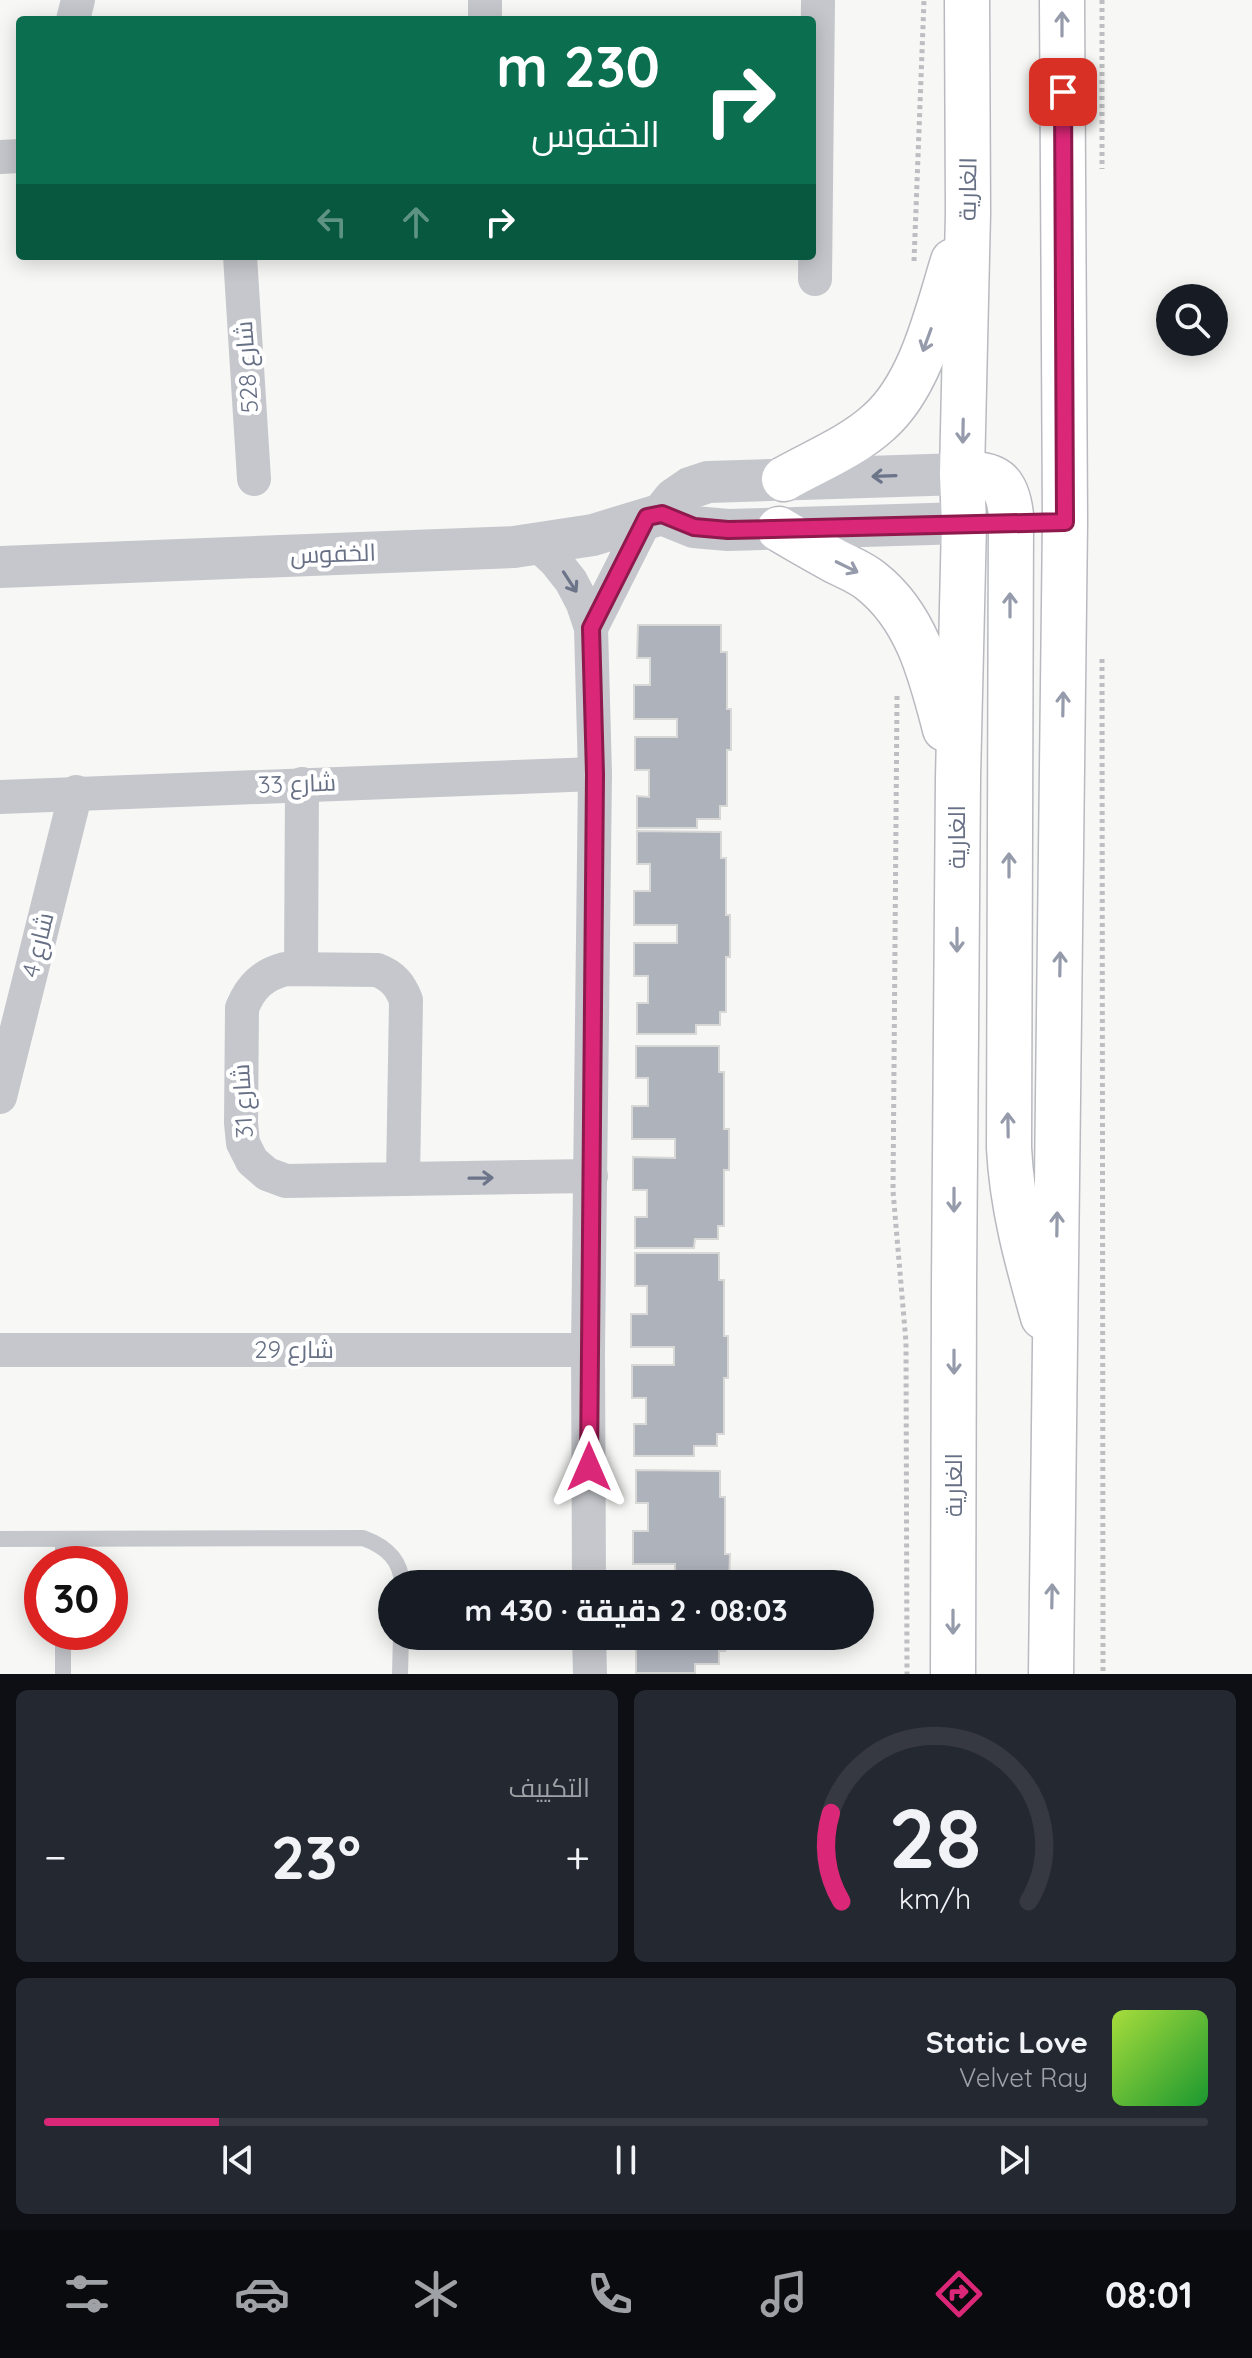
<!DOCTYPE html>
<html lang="ar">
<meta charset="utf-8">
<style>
:root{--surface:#171b24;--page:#242831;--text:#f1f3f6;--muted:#9ea1a6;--line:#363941;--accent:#db2777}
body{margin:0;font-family:Quicksand,Cairo,sans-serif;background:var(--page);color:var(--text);direction:rtl;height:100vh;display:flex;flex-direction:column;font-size:30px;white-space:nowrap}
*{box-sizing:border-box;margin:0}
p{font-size:26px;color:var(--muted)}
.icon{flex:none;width:44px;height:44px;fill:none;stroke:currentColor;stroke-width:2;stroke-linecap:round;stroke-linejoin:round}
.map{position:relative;height:1674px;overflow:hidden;direction:ltr}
.side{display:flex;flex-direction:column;gap:16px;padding:16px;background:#0d0f14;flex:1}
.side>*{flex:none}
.hud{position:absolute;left:16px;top:16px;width:800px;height:244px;border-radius:8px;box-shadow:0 4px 20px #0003;direction:rtl;background:#0b6e4f;color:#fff;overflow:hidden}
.buttons{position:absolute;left:1156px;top:284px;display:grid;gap:16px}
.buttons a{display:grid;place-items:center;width:72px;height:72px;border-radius:50%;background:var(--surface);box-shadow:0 4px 20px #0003;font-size:40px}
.speed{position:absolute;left:24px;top:1546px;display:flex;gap:16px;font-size:40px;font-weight:700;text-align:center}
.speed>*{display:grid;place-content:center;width:104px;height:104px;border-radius:50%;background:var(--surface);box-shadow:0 4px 20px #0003;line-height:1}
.speed .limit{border:12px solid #d22;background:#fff;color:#111}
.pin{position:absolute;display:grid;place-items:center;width:68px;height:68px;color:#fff;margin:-34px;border-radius:16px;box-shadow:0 4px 12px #0006}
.me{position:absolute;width:88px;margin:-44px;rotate:0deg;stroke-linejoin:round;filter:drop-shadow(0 0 6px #0008)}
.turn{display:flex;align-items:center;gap:28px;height:168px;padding:0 24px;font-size:36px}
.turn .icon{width:104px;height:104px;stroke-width:2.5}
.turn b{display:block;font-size:56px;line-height:68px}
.lanes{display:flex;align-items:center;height:76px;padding:0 24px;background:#0003;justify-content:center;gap:40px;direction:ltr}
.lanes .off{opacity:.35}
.big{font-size:60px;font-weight:700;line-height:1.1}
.side .widget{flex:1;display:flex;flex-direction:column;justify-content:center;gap:12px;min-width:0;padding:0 28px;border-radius:12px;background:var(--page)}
.side .dial{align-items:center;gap:0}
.dial svg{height:208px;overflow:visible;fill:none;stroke:var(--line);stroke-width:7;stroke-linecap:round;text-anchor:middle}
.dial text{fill:var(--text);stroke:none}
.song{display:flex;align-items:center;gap:24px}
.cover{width:96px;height:96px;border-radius:12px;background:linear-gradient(135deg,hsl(80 70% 55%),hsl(130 70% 35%))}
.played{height:8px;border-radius:4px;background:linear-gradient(90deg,var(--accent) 15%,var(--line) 15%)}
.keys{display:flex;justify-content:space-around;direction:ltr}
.heat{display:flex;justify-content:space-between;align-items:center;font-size:44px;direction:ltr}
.side .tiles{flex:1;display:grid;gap:16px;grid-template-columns:1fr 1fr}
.widget:last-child{grid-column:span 2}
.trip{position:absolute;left:378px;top:1570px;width:496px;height:80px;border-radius:40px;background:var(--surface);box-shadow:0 4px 20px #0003;font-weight:700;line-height:80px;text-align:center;direction:rtl}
.menu{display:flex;height:128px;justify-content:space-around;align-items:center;background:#090b0e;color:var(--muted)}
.menu .icon{width:56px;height:56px}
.menu .selected{color:var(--accent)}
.menu b{font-size:36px;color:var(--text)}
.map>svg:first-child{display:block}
.building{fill:#aeb2bb;stroke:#d8d9d7;stroke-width:2}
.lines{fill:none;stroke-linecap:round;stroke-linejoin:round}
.secondary-casing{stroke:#b8bac0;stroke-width:47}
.path{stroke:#bdbec1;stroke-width:5;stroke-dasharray:4 4;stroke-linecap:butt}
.service{stroke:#c5c7cc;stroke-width:16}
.minor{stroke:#c5c7cc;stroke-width:34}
.tertiary{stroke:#c5c7cc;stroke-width:42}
.secondary{stroke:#fff;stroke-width:44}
.oneway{stroke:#959baa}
.oneway2{stroke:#6c7489}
.route-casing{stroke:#8e194d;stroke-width:20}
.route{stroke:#db2777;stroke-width:14}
.labels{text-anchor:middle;stroke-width:8;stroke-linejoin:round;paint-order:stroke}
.street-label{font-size:24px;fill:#677085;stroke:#fff}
</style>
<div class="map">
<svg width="1252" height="1674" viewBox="0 0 1252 1674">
<rect width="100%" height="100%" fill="#f7f7f5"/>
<g class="building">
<polygon points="638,625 721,625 721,652 727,652 727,709 731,709 731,750 727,750 727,806 720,806 720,819 697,819 697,828 637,828 637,796 649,797 649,770 635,770 635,737 677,737 677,719 634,719 634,685 650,685 650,658 637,658"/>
<polygon points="637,831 721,832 721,858 726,858 726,915 730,915 730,957 726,957 726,1012 720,1012 720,1025 696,1025 696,1034 637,1034 637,1003 648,1003 648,976 634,976 634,943 677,943 677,925 634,925 634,891 650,891 650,864 637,864"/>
<polygon points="636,1046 719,1046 719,1072 724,1072 724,1129 729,1129 729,1170 724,1170 724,1226 718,1226 718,1239 695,1239 694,1248 635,1248 635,1217 647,1217 647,1190 633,1190 633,1157 675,1158 675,1139 632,1139 632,1106 648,1106 648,1078 636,1078"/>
<polygon points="635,1253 719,1253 719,1280 724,1280 724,1336 728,1336 728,1378 724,1378 724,1434 717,1434 717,1446 694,1446 694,1456 634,1456 634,1424 646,1424 646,1398 632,1398 632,1365 674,1365 674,1347 631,1347 631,1314 647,1314 647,1286 635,1286"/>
<polygon points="636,1470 720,1471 720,1497 725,1497 725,1554 730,1554 729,1584 633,1584 675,1582 675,1564 633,1564 633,1531 648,1531 648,1503 636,1503"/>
<polygon points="647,1636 725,1636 725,1651 719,1651 719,1664 695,1664 695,1673 636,1673 636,1641 647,1641"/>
</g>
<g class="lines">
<g class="secondary-casing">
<g id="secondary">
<path d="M962,474c33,-1 45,6 49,41l-2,633c3,59 18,113 34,169"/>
<path d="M784,479c32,-18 69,-33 95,-57 42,-37 58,-109 74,-161"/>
<path d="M779,529c18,11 36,21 54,31 13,7 27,12 38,21 46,36 60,94 74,148"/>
<polyline points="953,1674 954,1284 958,778 964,523 962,474 968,213 967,0"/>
<polyline points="1051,1674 1065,522 1062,0"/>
</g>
</g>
<g class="path">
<polyline points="1102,0 1102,169"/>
<polyline points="914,261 924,0"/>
<polyline points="1102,659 1103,1674"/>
<polyline points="897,696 893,1191 906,1342 907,1674"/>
</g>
<g class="service">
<path d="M0,1539l363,-1c22,8 38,21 39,46"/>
<polyline points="63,1539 63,1564"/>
<polyline points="63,1632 63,1674"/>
<polyline points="400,1674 401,1636"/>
</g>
<g class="minor">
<polyline points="73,20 78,0"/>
<polyline points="485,20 485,0"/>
<polyline points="0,157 20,156"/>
<polyline points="240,256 254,479"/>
<polyline points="815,279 818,0"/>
<polyline points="537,544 556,562 571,581 583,604 591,628 595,774 588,1350 589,1584"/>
<polyline points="591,628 647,517"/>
<polyline points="0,797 595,774"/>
<path d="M285,969l92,1c16,6 23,15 29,30l-3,179 -117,2 -19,-7 -15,-13 -9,-18 -2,-20 1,-115c9,-22 21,-33 43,-39z"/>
<polyline points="301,969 302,784"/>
<polyline points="0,1097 76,792"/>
<polyline points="403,1179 591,1176"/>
<polyline points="0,1350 588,1350"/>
<polyline points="589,1636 590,1674"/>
</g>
<g class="tertiary">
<polyline points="662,514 694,527 728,530 964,523"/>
<polyline points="0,567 514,547 593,535 662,514 674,499 690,488 708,482 962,474"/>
</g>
<use href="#secondary" class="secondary"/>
</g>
<defs><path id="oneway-shaft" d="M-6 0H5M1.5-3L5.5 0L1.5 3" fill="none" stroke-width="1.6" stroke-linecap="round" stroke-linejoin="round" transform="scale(2)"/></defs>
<g class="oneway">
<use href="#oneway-shaft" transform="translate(1062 24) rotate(-90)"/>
<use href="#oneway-shaft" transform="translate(927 340) rotate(110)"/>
<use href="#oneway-shaft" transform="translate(963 431) rotate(91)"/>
<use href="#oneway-shaft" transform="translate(847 567) rotate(26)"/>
<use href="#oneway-shaft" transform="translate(1010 605) rotate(-90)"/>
<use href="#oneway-shaft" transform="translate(1063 704) rotate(-89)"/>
<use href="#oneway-shaft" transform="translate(1009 865) rotate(-90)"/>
<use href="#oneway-shaft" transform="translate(957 940) rotate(90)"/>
<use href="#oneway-shaft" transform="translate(1060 964) rotate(-89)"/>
<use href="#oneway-shaft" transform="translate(1008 1125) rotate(-91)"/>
<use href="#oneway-shaft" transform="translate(954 1200) rotate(90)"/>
<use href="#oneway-shaft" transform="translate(1057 1224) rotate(-89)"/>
<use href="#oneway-shaft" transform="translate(954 1362) rotate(90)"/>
<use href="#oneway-shaft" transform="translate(1052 1596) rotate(-89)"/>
<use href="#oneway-shaft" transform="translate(953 1622) rotate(90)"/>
</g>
<g class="oneway2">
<use href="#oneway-shaft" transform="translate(884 476) rotate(178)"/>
<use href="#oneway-shaft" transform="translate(570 582) rotate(57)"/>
<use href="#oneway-shaft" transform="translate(481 1178) rotate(-1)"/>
</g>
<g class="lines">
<g class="route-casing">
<polyline id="route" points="589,1467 595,774 591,628 647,517 662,514 694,527 728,530 1065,522 1063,92"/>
</g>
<use href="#route" class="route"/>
</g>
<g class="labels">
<g class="street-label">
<text transform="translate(968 189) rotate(-89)" y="8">الغارية</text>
<text transform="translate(247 367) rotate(-94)" y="8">شارع 528</text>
<text transform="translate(333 554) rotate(-2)" y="8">الخفوس</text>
<text transform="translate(297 784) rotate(-2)" y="8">شارع 33</text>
<text transform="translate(957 837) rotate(-90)" y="8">الغارية</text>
<text transform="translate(38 945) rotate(-76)" y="8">شارع 4</text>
<text transform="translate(243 1101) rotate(-93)" y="8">شارع 31</text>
<text x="294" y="1358">شارع 29</text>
<text transform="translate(954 1485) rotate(-90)" y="8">الغارية</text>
</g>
</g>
</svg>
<div class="buttons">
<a><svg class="icon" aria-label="search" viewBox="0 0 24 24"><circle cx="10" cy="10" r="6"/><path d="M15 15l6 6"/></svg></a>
</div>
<div class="speed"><div class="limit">30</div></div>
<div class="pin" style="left:1063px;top:92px;background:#d93025"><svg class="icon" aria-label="arrive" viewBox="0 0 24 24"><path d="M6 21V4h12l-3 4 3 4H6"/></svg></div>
<svg class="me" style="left:589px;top:1467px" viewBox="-20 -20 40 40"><path d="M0-17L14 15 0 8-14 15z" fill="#db2777" stroke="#fff" stroke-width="4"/></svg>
<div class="trip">08:03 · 2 دقيقة · 430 m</div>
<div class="hud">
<div class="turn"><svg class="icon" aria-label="right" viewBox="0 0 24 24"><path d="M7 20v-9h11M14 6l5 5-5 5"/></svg><div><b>230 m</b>الخفوس</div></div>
<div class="lanes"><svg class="icon off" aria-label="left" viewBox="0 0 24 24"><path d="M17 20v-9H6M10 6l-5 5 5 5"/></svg><svg class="icon off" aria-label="ahead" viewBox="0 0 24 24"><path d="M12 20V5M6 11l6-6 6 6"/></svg><svg class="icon" aria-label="right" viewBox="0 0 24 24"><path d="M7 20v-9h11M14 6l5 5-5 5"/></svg></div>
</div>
</div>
<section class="side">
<div class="tiles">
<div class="widget dial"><svg viewBox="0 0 100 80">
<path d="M14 69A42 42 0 1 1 86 69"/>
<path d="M14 69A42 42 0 0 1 10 35" stroke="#db2777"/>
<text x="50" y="56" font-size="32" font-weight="700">28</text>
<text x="50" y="72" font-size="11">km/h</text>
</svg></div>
<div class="widget"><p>التكييف</p>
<div class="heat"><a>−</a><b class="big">23°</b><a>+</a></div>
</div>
<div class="widget">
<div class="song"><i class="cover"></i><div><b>Static Love</b><p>Velvet Ray</p></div></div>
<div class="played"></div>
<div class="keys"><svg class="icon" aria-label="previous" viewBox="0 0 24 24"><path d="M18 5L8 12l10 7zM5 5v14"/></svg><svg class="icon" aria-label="pause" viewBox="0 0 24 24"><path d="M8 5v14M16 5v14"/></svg><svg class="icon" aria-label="next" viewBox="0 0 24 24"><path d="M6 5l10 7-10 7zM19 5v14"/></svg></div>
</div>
</div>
</section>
<nav class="menu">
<b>08:01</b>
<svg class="icon selected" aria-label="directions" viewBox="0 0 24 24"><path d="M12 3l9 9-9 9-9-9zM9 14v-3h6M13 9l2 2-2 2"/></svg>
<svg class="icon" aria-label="music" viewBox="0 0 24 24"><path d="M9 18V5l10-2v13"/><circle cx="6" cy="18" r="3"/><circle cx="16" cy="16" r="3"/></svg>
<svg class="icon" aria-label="phone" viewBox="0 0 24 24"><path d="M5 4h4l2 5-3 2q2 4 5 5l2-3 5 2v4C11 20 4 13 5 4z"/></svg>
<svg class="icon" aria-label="climate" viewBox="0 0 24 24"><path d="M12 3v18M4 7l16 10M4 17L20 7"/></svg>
<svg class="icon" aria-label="car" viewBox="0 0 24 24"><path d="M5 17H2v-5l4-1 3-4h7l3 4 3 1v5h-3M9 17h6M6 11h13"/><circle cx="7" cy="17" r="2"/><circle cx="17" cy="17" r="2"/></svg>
<svg class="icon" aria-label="filters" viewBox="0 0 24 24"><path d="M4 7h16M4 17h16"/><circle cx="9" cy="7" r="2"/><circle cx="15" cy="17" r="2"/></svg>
</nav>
